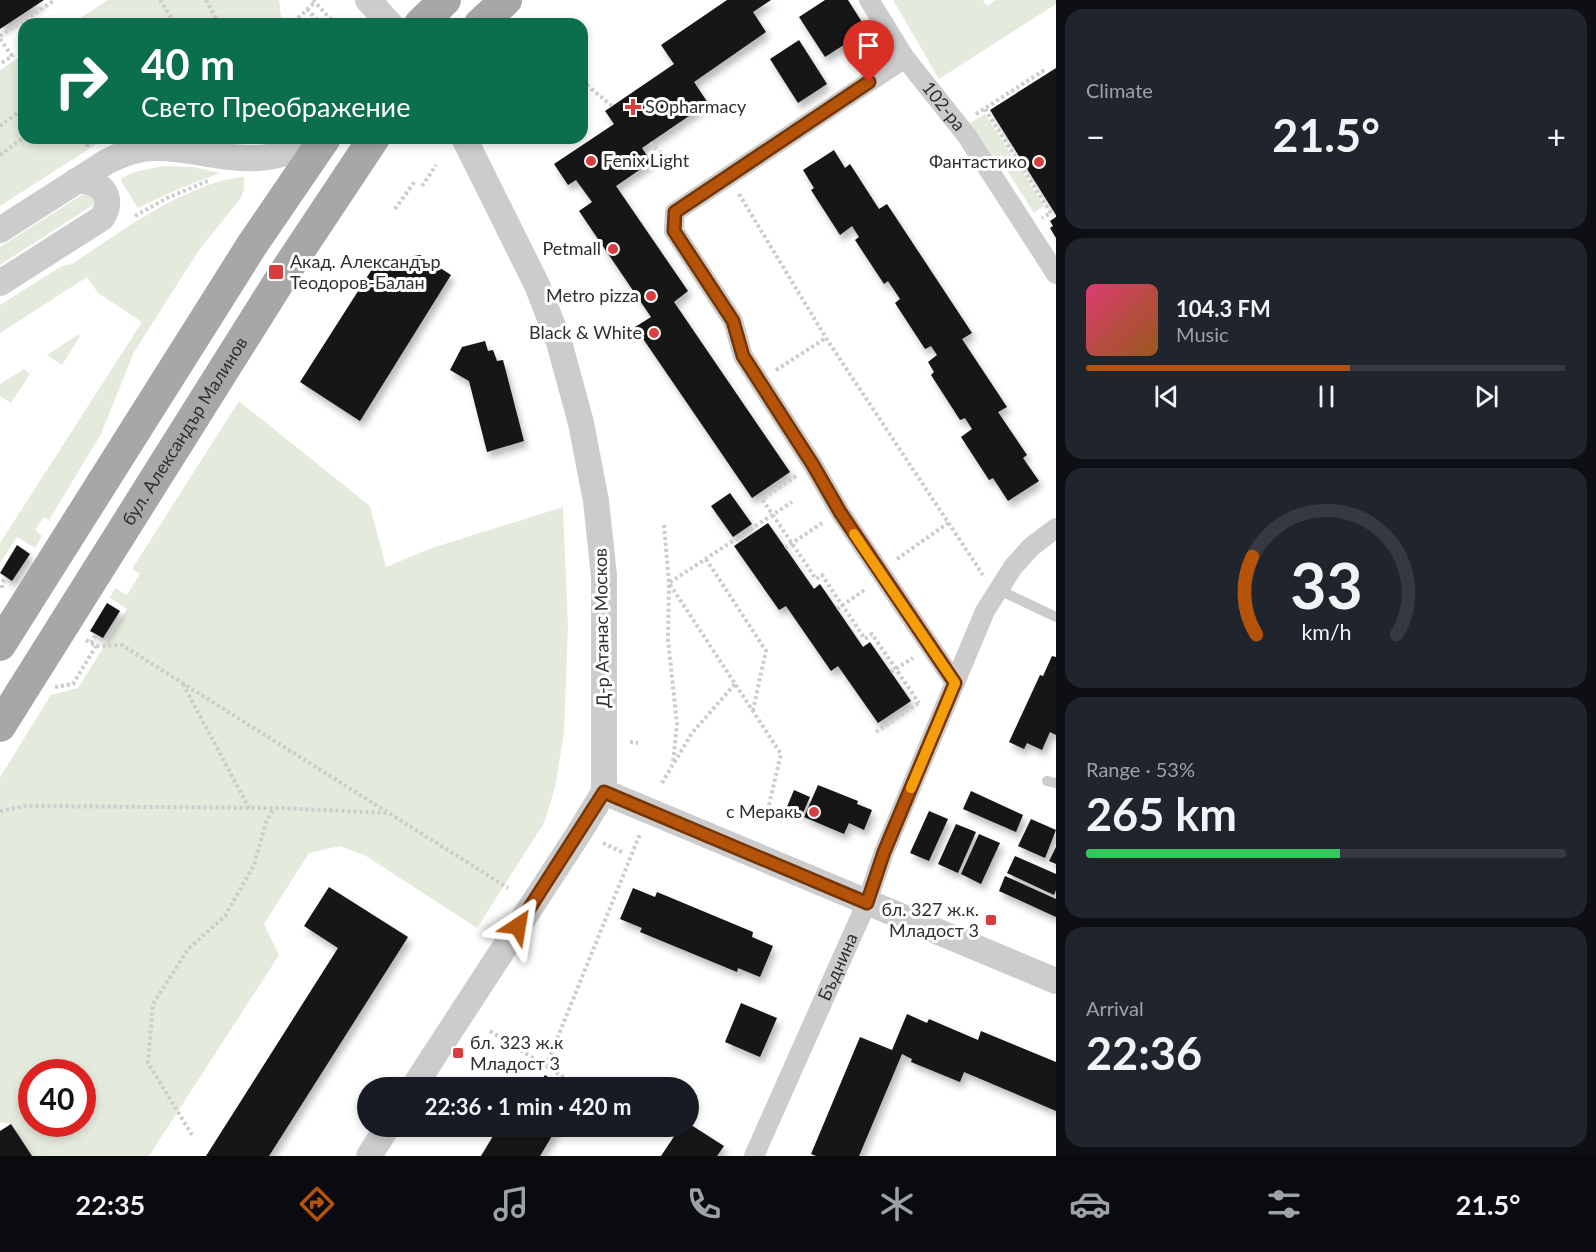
<!DOCTYPE html>
<meta charset="utf-8">
<style>
:root{--surface:#171b24;--page:#20242c;--text:#f1f3f6;--muted:#9ea1a6;--line:#363941;--accent:#b45309}
body{margin:0;font-family:Lato,sans-serif;background:var(--page);color:var(--text);height:100vh;display:flex;flex-direction:column;font-size:22px;white-space:nowrap}
*{box-sizing:border-box;margin:0}
p{font-size:20px;color:var(--muted)}
.icon{flex:none;width:33px;height:33px;fill:none;stroke:currentColor;stroke-width:2;stroke-linecap:round;stroke-linejoin:round}
.map{position:relative;flex:1;overflow:hidden}
.panel{display:flex;flex-direction:column;gap:9px;padding:9px;background:#0d0f14;width:540px}
.panel>*{flex:none}
.guide{position:absolute;left:18px;top:18px;width:570px;height:126px;border-radius:18px;box-shadow:0 3px 9px #0003;background:#0b6e4f;color:#fff;overflow:hidden}
.speed{position:absolute;left:18px;top:1059px;display:flex;gap:12px;font-size:30px;font-weight:700;text-align:center}
.speed>*{display:grid;place-content:center;width:78px;height:78px;border-radius:50%;background:var(--surface);box-shadow:0 3px 9px #0003;line-height:1}
.speed .limit{border:9px solid #d22;background:#fff;color:#111}
.pin{position:absolute;display:grid;place-items:center;width:51px;height:51px;color:#fff;margin:-62px -26px;border-radius:50% 50% 50% 0;rotate:-45deg;box-shadow:0 0 6px #0007}
.pin .icon{rotate:45deg}
.me{position:absolute;width:66px;margin:-33px;rotate:33deg;stroke-linejoin:round;filter:drop-shadow(0 0 4px #0008)}
.turn{display:flex;align-items:center;gap:21px;height:126px;padding:0 24px;font-size:27px}
.turn .icon{width:78px;height:78px;stroke-width:2.5}
.turn b{display:block;font-size:42px;line-height:51px}
.big{font-size:45px;font-weight:700;line-height:1.1}
.panel .card{flex:1;display:flex;flex-direction:column;justify-content:center;gap:9px;min-width:0;padding:0 21px;border-radius:18px;background:var(--page)}
.panel .dial{align-items:center;gap:0}
.dial svg{height:156px;overflow:visible;fill:none;stroke:var(--line);stroke-width:7;stroke-linecap:round;text-anchor:middle}
.dial text{fill:var(--text);stroke:none}
.song{display:flex;align-items:center;gap:18px}
.cover{width:72px;height:72px;border-radius:9px;background:linear-gradient(135deg,hsl(340 70% 55%),hsl(30 70% 35%))}
.played{height:6px;border-radius:3px;background:linear-gradient(90deg,var(--accent) 55%,var(--line) 55%)}
.keys{display:flex;justify-content:space-around;direction:ltr}
.heat{display:flex;justify-content:space-between;align-items:center;font-size:33px;direction:ltr}
.charge{height:9px;border-radius:4px;background:linear-gradient(90deg,#34c759 53%,var(--line) 0)}
.trip{position:absolute;left:357px;top:1077px;width:342px;height:60px;border-radius:30px;background:var(--surface);box-shadow:0 3px 9px #0003;font-weight:700;line-height:60px;text-align:center}
.tabs{display:flex;height:96px;justify-content:space-around;align-items:center;background:#090b0e;color:var(--muted)}
.tabs .icon{width:42px;height:42px}
.tabs .current{color:var(--accent)}
.tabs b{font-size:27px;color:var(--text)}
main{display:flex;flex:1;min-height:0}
.map>svg:first-child{display:block}
.green{fill:#e4ebdd;fill-rule:evenodd}
.building{fill:#161616;filter:url(#shadow)}
.lines{fill:none;stroke-linecap:round;stroke-linejoin:round}
.path{stroke:#ccc;stroke-width:4;stroke-dasharray:3 3;stroke-linecap:butt}
.service{stroke:#ccc;stroke-width:10}
.minor{stroke:#ccc;stroke-width:20}
.tertiary{stroke:#ccc;stroke-width:26}
.primary{stroke:#a7a7a7;stroke-width:32}
.route-casing{stroke:#753606;stroke-width:15}
.route{stroke:#b45309;stroke-width:10}
.slow{stroke:#f59e0b;stroke-width:10}
.poi-dot{fill:#da3d3d;stroke:#fff;stroke-width:2}
.labels{text-anchor:middle;stroke-width:6;stroke-linejoin:round;paint-order:stroke}
.street-label{font-size:18px;fill:#2f2f2f;stroke:#fff}
.poi-label{font-size:18px;fill:#2f2f2f;stroke:#fff;text-anchor:end}
</style>
<main>
<div class="map">
<svg width="1056" height="1156" viewBox="0 0 1056 1156">
<defs>
<filter id="shadow"><feDropShadow dx="3.5" dy="6" stdDeviation="3" flood-color="#0004"/></filter>
</defs>
<rect width="100%" height="100%" fill="#fff"/>
<g class="green">
<polygon points="108,0 279,0 282,24 71,24"/>
<polygon points="893,0 983,0 987,6 996,0 1056,0 1056,4 939,79"/>
<polygon points="24,54 24,138 106,138 0,206 0,70"/>
<polygon points="985,114 1044,206 1034,213 999,158 993,160 970,123"/>
<polygon points="162,166 193,167 220,173 176,190 138,208 121,181 122,178 135,172"/>
<path d="M244,177v12l-3,9 -42,52 -65,102 -33,82 -52,86 -5,-3 -9,13 7,6 -7,12 -18,-11 -17,26v-20l142,-221 -44,-29 -11,-16 -87,56v-28l62,-39 10,-2c47,-31 116,-83 172,-87z"/>
<polygon points="85,193 90,193 96,201 93,205 0,265 0,247"/>
<polygon points="79,334 80,336 62,365 47,355"/>
<polygon points="24,369 30,374 11,403 0,396 0,384"/>
<path d="M239,401l131,105 16,61 46,-19 131,-41 5,119 -4,107 -9,55 -11,35 -67,105 -111,-72 -26,-10 -31,7 -45,71 15,31 -130,201h-117l-21,-32 -11,-2v-345l51,-82 27,-7 49,-79 -17,-11 5,-10 12,7 13,-21 -8,-5zM32,1072h50v52h-50z"/>
</g>
<g class="building">
<polygon points="0,0 44,0 0,29"/>
<polygon points="727,0 771,0 753,12 766,32 694,82 708,103 642,148 651,162 616,186 688,291 674,302 790,472 752,498 635,327 651,317 579,211 592,202 576,180 568,185 554,164 614,124 605,111 674,64 661,45"/>
<polygon points="825,0 848,0 867,30 825,57 799,17"/>
<polygon points="799,40 827,84 798,103 770,59"/>
<polygon points="1056,68 1056,215 990,110"/>
<polygon points="834,150 845,168 850,164 879,209 887,204 972,333 962,339 1007,407 998,412 1027,455 1023,458 1039,481 1008,501 993,478 989,480 961,437 972,429 965,418 960,420 931,375 934,372 928,362 937,355 931,346 925,349 895,303 900,299 888,281 884,284 855,240 859,237 852,226 840,235 811,190 814,188 803,170"/>
<polygon points="1056,217 1056,238 1050,228 1053,226 1050,221"/>
<polygon points="420,255 451,275 360,421 300,382 376,263"/>
<polygon points="485,341 488,351 493,350 497,361 503,360 524,441 487,452 469,381 450,370 462,347"/>
<polygon points="730,493 752,524 733,537 711,506"/>
<polygon points="768,523 814,589 820,584 863,647 870,642 911,701 878,723 838,666 831,671 786,606 779,610 734,546"/>
<polygon points="17,545 30,554 12,581 0,573"/>
<polygon points="107,603 120,611 103,638 90,631"/>
<polygon points="1052,656 1056,657 1056,735 1050,732 1042,750 1027,743 1024,749 1009,742 1040,675 1043,676"/>
<polygon points="818,785 858,801 857,804 872,810 864,830 849,823 844,834 804,817"/>
<polygon points="794,790 810,797 802,815 786,809"/>
<polygon points="971,791 1023,815 1016,832 963,809"/>
<polygon points="929,811 948,819 929,861 910,853"/>
<polygon points="1031,819 1056,830 1045,858 1018,846"/>
<polygon points="956,824 976,832 958,873 938,864"/>
<polygon points="979,834 1000,843 981,884 961,874"/>
<polygon points="1056,847 1056,864 1049,861"/>
<polygon points="1015,856 1056,874 1056,890 1054,895 1007,873"/>
<polygon points="1005,876 1056,899 1056,917 999,891"/>
<polygon points="329,887 408,937 269,1156 206,1156 338,948 304,926"/>
<polygon points="633,888 655,897 657,892 753,932 752,937 773,946 760,977 738,968 737,972 640,932 642,928 620,919"/>
<polygon points="741,1003 777,1018 760,1057 725,1042"/>
<polygon points="907,1014 927,1023 929,1019 978,1040 981,1031 1056,1062 1056,1111 964,1072 960,1082 911,1062 912,1059 902,1054 859,1156 816,1156 811,1154 860,1037 892,1050"/>
<polygon points="545,1075 565,1088 536,1088"/>
<polygon points="688,1123 724,1146 717,1156 661,1156 681,1126 688,1126"/>
<polygon points="11,1124 32,1156 0,1156 0,1131"/>
<polygon points="505,1126 558,1126 540,1156 481,1156 496,1131 501,1133"/>
</g>
<g class="lines">
<g class="path">
<polyline points="160,0 172,19 165,24"/>
<polyline points="206,0 219,24"/>
<polyline points="313,0 335,24"/>
<polyline points="307,9 321,24"/>
<polyline points="298,18 315,2"/>
<polyline points="0,36 55,0"/>
<polyline points="0,39 12,56 0,64"/>
<polyline points="582,81 612,106"/>
<polyline points="985,109 1051,213 1042,218"/>
<polyline points="976,114 1046,69"/>
<polyline points="0,126 24,108"/>
<polyline points="650,143 670,160"/>
<polyline points="87,147 88,138"/>
<polyline points="0,155 24,137"/>
<polyline points="422,186 436,165"/>
<polyline points="739,194 826,338 983,575"/>
<polyline points="395,209 415,181"/>
<polyline points="135,216 167,198 210,180"/>
<polyline points="776,370 826,338"/>
<polyline points="796,476 762,499 816,579 822,575 865,639 872,634 919,703"/>
<polyline points="664,525 669,583 668,640 677,724 673,763"/>
<polyline points="785,548 822,523"/>
<polyline points="706,559 766,651 753,710"/>
<polyline points="897,559 948,523"/>
<polyline points="2,588 2,583 6,577"/>
<polyline points="837,609 866,589"/>
<polyline points="86,640 96,646 122,645 508,888"/>
<polyline points="91,643 96,635"/>
<polyline points="891,672 913,658"/>
<polyline points="183,684 249,808"/>
<polyline points="55,687 73,684 96,646"/>
<polyline points="876,732 920,702"/>
<polyline points="630,742 638,743"/>
<polyline points="662,783 692,733 735,684"/>
<polyline points="769,805 781,754 669,583 792,502"/>
<polyline points="0,811 26,806 280,808 386,813"/>
<polyline points="603,843 622,852"/>
<polyline points="490,1031 581,1088"/>
<polyline points="546,1066 640,834"/>
<polyline points="192,1135 148,1063 153,1004 188,949 225,916 254,865 266,822 274,808"/>
</g>
<g class="service">
<polyline points="997,589 1056,617"/>
<polyline points="1047,781 1056,783"/>
</g>
<g class="minor">
<path id="s1" d="M869,0l36,58 62,78 89,138"/>
<polyline points="905,58 675,212 674,231 733,321 743,356 813,465 840,512 955,683"/>
<path id="s2" d="M754,1156l113,-254 17,-50 101,-241 28,-44 18,-20 25,-19"/>
</g>
<g class="tertiary">
<polyline points="368,0 390,24"/>
<path d="M0,230l108,-69c15,-7 31,-14 49,-13 34,0 67,12 101,10 23,-1 45,-12 67,-19"/>
<path d="M0,283l102,-65c14,-22 -2,-39 -26,-37"/>
<polyline points="604,792 1056,981"/>
<polyline points="413,1088 579,833 604,792 604,576 596,501 581,423 559,342 537,285 464,138"/>
<polyline points="369,1156 388,1126"/>
</g>
<g class="primary">
<polyline points="420,24 445,0"/>
<polyline points="480,24 506,0"/>
<polyline points="0,645 252,245 325,138"/>
<path id="s3" d="M0,726l285,-454 89,-134"/>
</g>
</g>
<g class="lines">
<g class="route-casing">
<polyline id="route" points="518,926 604,792 867,903 884,852 955,683 840,512 813,465 743,356 733,321 674,231 675,212 869,82"/>
</g>
<use href="#route" class="route"/>
<polyline class="slow" points="854,534 955,683 911,788"/>
</g>
<g class="poi-dot">
<path d="M630 98h6v6h6v6h-6v6h-6v-6h-6v-6h6z"/>
<circle cx="591" cy="161" r="6"/>
<circle cx="1039" cy="162" r="6"/>
<circle cx="613" cy="249" r="6"/>
<rect x="268" y="264" width="16" height="16" rx="3"/>
<circle cx="651" cy="296" r="6"/>
<circle cx="654" cy="333" r="6"/>
<circle cx="814" cy="812" r="6"/>
<rect x="985" y="914" width="12" height="12" rx="3"/>
<rect x="452" y="1047" width="12" height="12" rx="3"/>
</g>
<g class="labels">
<g class="street-label">
<text dy="6" stroke="none"><textPath href="#s1" startOffset="130">102-ра</textPath></text>
<text dy="6" stroke="none"><textPath href="#s3" startOffset="348">бул. Александър Малинов</textPath></text>
<text transform="translate(602 628) rotate(-91)" y="6">Д-р Атанас Москов</text>
<text dy="6" stroke="none"><textPath href="#s2" startOffset="207">Бъднина</textPath></text>
</g>
<g class="poi-label">
<text x="645" y="113" text-anchor="start">SOpharmacy</text>
<text x="603" y="167" text-anchor="start">Fenix Light</text>
<text x="1027" y="168">Фантастико</text>
<text x="601" y="255">Petmall</text>
<text x="290" y="268" text-anchor="start">Акад. Александър<tspan x="290" dy="21">Теодоров-Балан</tspan></text>
<text x="639" y="302">Metro pizza</text>
<text x="642" y="339">Black &amp; White</text>
<text x="802" y="818">с Меракь</text>
<text x="979" y="916">бл. 327 ж.к.<tspan x="979" dy="21">Младост 3</tspan></text>
<text x="470" y="1049" text-anchor="start">бл. 323 ж.к<tspan x="470" dy="21">Младост 3</tspan></text>
</g>
</g>
</svg>
<div class="speed"><div class="limit">40</div></div>
<div class="pin" style="left:869px;top:82px;background:#d93025"><svg class="icon" aria-label="arrive" viewBox="0 0 24 24"><path d="M6 21V4h12l-3 4 3 4H6"/></svg></div>
<svg class="me" style="left:518px;top:926px" viewBox="-20 -20 40 40"><path d="M0-17L14 15 0 8-14 15z" fill="#b45309" stroke="#fff" stroke-width="4"/></svg>
<div class="trip">22:36 · 1 min · 420 m</div>
<div class="guide">
<div class="turn"><svg class="icon" aria-label="right" viewBox="0 0 24 24"><path d="M7 20v-9h11M14 6l5 5-5 5"/></svg><div><b>40 m</b>Свето Преображение</div></div>
</div>
</div>
<section class="panel">
<div class="card"><p>Climate</p>
<div class="heat"><a>−</a><b class="big">21.5°</b><a>+</a></div>
</div>
<div class="card">
<div class="song"><i class="cover"></i><div><b>104.3 FM</b><p>Music</p></div></div>
<div class="played"></div>
<div class="keys"><svg class="icon" aria-label="previous" viewBox="0 0 24 24"><path d="M18 5L8 12l10 7zM5 5v14"/></svg><svg class="icon" aria-label="pause" viewBox="0 0 24 24"><path d="M8 5v14M16 5v14"/></svg><svg class="icon" aria-label="next" viewBox="0 0 24 24"><path d="M6 5l10 7-10 7zM19 5v14"/></svg></div>
</div>
<div class="card dial"><svg viewBox="0 0 100 80">
<path d="M14 69A42 42 0 1 1 86 69"/>
<path d="M14 69A42 42 0 0 1 12 29" stroke="#b45309"/>
<text x="50" y="56" font-size="32" font-weight="700">33</text>
<text x="50" y="72" font-size="11">km/h</text>
</svg></div>
<div class="card"><p>Range · 53%</p><b class="big">265 km</b><div class="charge"></div></div>
<div class="card"><p>Arrival</p><b class="big">22:36</b></div>
</section>
</main>
<nav class="tabs">
<b>22:35</b>
<svg class="icon current" aria-label="directions" viewBox="0 0 24 24"><path d="M12 3l9 9-9 9-9-9zM9 14v-3h6M13 9l2 2-2 2"/></svg>
<svg class="icon" aria-label="music" viewBox="0 0 24 24"><path d="M9 18V5l10-2v13"/><circle cx="6" cy="18" r="3"/><circle cx="16" cy="16" r="3"/></svg>
<svg class="icon" aria-label="phone" viewBox="0 0 24 24"><path d="M5 4h4l2 5-3 2q2 4 5 5l2-3 5 2v4C11 20 4 13 5 4z"/></svg>
<svg class="icon" aria-label="climate" viewBox="0 0 24 24"><path d="M12 3v18M4 7l16 10M4 17L20 7"/></svg>
<svg class="icon" aria-label="car" viewBox="0 0 24 24"><path d="M5 17H2v-5l4-1 3-4h7l3 4 3 1v5h-3M9 17h6M6 11h13"/><circle cx="7" cy="17" r="2"/><circle cx="17" cy="17" r="2"/></svg>
<svg class="icon" aria-label="filters" viewBox="0 0 24 24"><path d="M4 7h16M4 17h16"/><circle cx="9" cy="7" r="2"/><circle cx="15" cy="17" r="2"/></svg>
<b>21.5°</b>
</nav>
